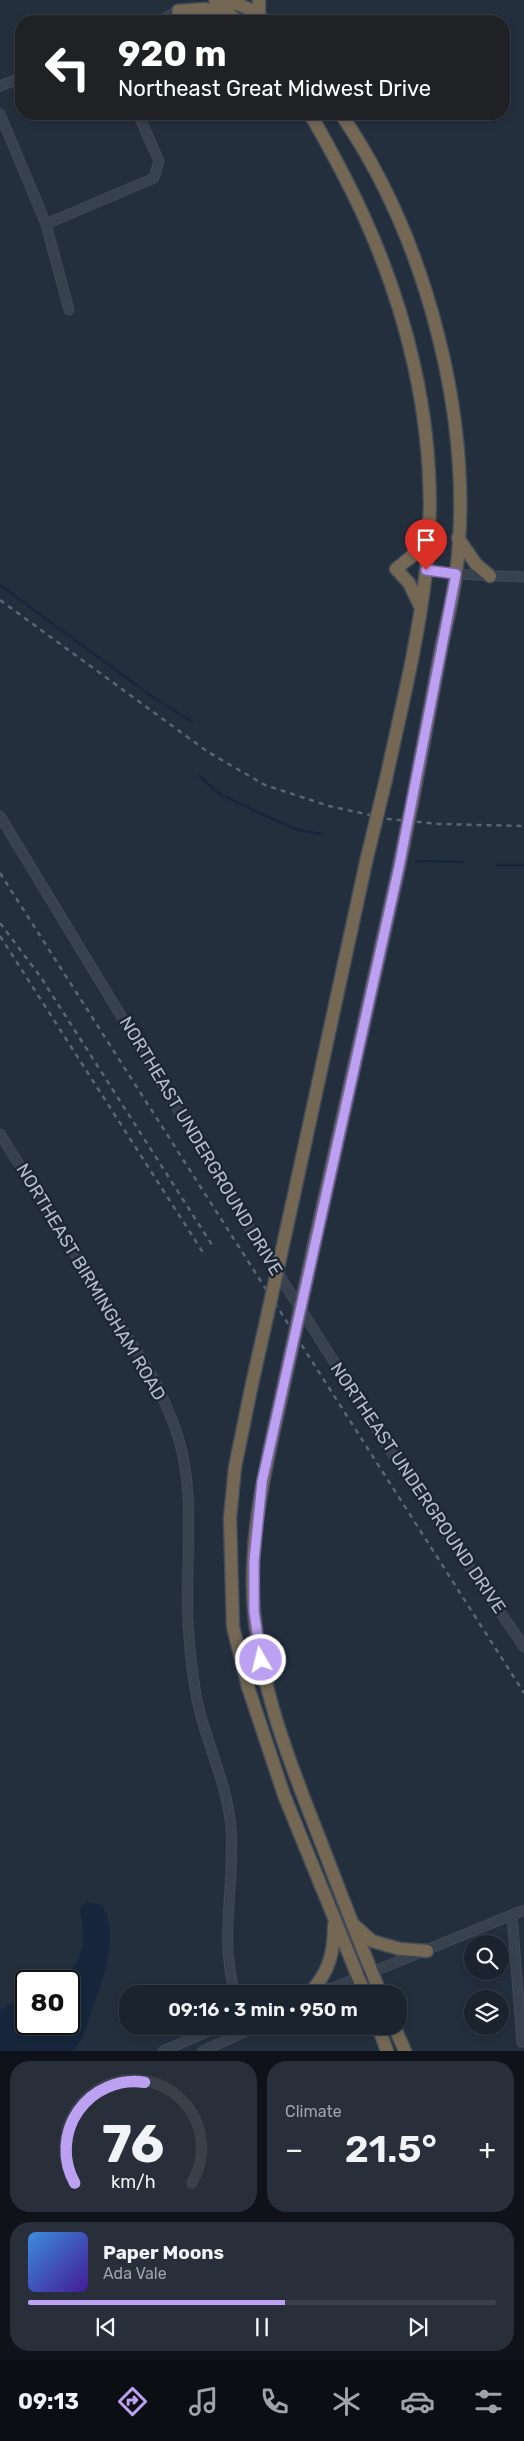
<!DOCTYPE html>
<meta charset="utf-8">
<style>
:root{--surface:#1b232e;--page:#282f3a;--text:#f1f3f6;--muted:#a0a4aa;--line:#39404a;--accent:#bca0f2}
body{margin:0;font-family:Rubik,sans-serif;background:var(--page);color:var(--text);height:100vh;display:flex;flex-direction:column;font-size:19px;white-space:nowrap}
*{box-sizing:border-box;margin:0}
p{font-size:16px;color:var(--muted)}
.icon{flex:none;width:28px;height:28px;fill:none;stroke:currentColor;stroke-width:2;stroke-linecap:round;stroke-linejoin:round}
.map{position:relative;height:2051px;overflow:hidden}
.panel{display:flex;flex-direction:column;gap:10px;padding:10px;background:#0f1319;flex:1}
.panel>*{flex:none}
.top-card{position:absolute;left:15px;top:15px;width:495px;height:105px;border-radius:20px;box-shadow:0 2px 8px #0003,0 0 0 1px var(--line);background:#202124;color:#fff;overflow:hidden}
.fabs{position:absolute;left:464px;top:1935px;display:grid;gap:10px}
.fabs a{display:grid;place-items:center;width:45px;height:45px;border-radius:50%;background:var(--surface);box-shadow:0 2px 8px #0003,0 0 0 1px var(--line);font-size:25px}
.speed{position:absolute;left:15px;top:1970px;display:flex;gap:10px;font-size:25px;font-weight:700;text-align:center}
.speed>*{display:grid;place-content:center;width:65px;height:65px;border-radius:50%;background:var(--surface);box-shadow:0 2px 8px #0003,0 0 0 1px var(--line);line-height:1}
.speed .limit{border:2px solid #111;border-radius:8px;background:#fff;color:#111}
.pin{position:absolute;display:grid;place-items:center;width:42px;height:42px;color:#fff;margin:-51px -21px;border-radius:50% 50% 50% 0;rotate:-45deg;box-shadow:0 0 5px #0007}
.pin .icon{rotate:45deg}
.me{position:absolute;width:55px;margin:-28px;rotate:352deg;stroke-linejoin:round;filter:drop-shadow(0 0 4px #0008)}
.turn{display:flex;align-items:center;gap:18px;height:105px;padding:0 20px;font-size:22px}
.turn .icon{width:65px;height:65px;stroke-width:2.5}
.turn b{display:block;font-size:35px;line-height:42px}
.big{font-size:38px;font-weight:600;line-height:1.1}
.panel .card{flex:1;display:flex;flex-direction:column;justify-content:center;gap:8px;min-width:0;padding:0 18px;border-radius:20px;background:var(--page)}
.panel .dial{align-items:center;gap:0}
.dial svg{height:130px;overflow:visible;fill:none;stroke:var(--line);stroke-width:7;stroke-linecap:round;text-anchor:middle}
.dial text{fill:var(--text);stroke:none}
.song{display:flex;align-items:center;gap:15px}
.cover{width:60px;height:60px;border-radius:8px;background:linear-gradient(135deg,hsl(210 70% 55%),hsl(260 70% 35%))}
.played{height:5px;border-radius:2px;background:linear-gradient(90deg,var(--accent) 55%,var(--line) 55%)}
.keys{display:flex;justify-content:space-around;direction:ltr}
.heat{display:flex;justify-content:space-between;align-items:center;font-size:28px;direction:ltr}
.panel .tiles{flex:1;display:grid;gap:10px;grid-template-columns:1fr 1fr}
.card:last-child{grid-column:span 2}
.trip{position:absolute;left:119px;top:1985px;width:288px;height:50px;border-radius:20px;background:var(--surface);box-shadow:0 2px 8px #0003,0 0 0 1px var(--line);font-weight:600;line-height:50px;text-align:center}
.tabs{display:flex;height:80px;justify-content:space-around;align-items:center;background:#0b0e12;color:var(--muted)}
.tabs .icon{width:35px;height:35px}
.tabs .active{color:var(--accent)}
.tabs b{font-size:22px;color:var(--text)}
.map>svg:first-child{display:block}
.water{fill:#17263c}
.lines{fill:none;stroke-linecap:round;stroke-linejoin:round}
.stream{stroke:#17263c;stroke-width:2.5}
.minor-casing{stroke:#414a57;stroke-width:11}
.highway-casing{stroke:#434c59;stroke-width:15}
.minor{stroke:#38414e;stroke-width:9}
.highway{stroke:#746855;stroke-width:12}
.rail{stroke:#5a6575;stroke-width:2.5;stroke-dasharray:5 5;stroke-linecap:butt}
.highway-bridge-casing{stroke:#434c59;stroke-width:15;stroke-linecap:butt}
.highway-bridge{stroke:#746855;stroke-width:12}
.route-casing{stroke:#7a689d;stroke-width:12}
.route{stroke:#bca0f2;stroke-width:9}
.labels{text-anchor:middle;stroke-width:5;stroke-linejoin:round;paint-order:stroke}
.street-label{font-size:18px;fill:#b4bcc9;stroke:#1d2633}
</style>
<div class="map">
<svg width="524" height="2051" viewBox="0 0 524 2051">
<rect width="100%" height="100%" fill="#242f3e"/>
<path class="water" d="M86,1902l16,3c19,30 0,77 -11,108 -5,13 -7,28 -18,38h-73v-41l26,-15v29h43v-43h-13c31,-17 29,-43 24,-73z"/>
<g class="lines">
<g class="stream">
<polyline points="0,585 147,693 192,722"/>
<polyline points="199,776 220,794 264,815 298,830 323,834"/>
<polyline points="416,861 463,862"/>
<polyline points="497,865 524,865"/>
</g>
<g class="minor-casing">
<g id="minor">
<polyline points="159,21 178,11"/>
<polyline points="0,86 21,78"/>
<polyline points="0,114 46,224 69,310"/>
<polyline points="46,224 154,178 159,161 138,114"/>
<polyline points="426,570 456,574 524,577"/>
<polyline points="0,816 253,1234 394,1456 524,1647"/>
<path d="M0,1134l151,240c11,21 21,43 28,66 17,59 6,121 9,181 1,20 3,41 6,61 6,50 33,96 37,146 4,57 -12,109 4,166"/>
<polyline points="512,1915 522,2042"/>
<polyline points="328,1990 524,1910"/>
<polyline points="163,2051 220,2026"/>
<polyline points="203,2051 257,2026"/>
</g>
</g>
<g class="highway-casing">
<g id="highway">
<polyline points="215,0 237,21"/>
<polyline points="227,0 259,13"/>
<polyline points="259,0 259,13"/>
<polyline points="178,11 204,9 228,12"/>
<path d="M310,114c11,18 21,37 31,56 65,123 101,262 85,401 -8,71 -25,139 -40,208"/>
<path d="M341,114c86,126 134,308 115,460 -3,24 -9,47 -14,70 -9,50 -19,99 -28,149"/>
<polyline points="458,538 476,564 490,576"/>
<polyline points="420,606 409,583 396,569 417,552 428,538"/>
<polyline points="287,1227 366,862"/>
<polyline points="314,1246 399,867"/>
<polyline points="252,1384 235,1467 230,1518 233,1627 248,1687 284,1795 365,1994"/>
<path d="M279,1407c-15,67 -31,135 -25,205 7,77 35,149 63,220 21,54 41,108 64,162"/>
<polyline points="354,1925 372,1941 400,1949 427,1951"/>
<polyline points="326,1990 345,1994"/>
<path d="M309,1994c20,-22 25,-40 25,-69"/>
<polyline points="378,2026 387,2051"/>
<polyline points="394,2026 405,2051"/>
</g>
</g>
<use href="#minor" class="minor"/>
<use href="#highway" class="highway"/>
<g class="rail">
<polyline points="0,600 208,752 265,785 329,806 388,819 438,824 524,826"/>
<polyline points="0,873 524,1693"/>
<polyline points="0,923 40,976 214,1248"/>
<polyline points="0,936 204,1254"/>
</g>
<g class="highway-bridge-casing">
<g id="highway-bridge">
<polyline points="366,862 386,779"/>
<polyline points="399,867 414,793"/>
<polyline points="252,1384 287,1227"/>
<polyline points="279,1407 314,1246"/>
</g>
</g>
<use href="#highway-bridge" class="highway-bridge"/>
</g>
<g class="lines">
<g class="route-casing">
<polyline id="route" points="261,1660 254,1611 254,1561 262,1482 399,867 456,574 426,570"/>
</g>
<use href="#route" class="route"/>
</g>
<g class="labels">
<g class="street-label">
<text transform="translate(201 1146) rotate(59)" y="6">NORTHEAST UNDERGROUND DRIVE</text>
<text transform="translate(91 1282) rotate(59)" y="6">NORTHEAST BIRMINGHAM ROAD</text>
<text transform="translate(418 1488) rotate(56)" y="6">NORTHEAST UNDERGROUND DRIVE</text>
</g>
</g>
</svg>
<div class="fabs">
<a><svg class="icon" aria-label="search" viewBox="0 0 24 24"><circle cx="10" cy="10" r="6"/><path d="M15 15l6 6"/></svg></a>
<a><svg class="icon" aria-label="layers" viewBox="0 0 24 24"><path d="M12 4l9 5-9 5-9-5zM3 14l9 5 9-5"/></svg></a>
</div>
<div class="speed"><div class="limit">80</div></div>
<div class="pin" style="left:426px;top:570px;background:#d93025"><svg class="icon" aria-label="arrive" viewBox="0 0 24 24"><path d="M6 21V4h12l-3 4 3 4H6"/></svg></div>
<svg class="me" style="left:261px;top:1660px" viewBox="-20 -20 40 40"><circle r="17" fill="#bca0f2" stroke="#fff" stroke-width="3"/><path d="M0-11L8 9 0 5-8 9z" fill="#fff"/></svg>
<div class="trip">09:16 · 3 min · 950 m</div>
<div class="top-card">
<div class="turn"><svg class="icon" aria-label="left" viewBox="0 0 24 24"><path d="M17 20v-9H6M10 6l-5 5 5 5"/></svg><div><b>920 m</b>Northeast Great Midwest Drive</div></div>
</div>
</div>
<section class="panel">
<div class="tiles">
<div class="card dial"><svg viewBox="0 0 100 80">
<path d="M14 69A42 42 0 1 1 86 69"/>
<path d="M14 69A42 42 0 0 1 57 7" stroke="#bca0f2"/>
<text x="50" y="56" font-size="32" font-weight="700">76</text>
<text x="50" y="72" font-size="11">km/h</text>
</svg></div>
<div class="card"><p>Climate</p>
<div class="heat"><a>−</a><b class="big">21.5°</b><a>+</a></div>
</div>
<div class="card">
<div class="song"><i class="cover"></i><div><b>Paper Moons</b><p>Ada Vale</p></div></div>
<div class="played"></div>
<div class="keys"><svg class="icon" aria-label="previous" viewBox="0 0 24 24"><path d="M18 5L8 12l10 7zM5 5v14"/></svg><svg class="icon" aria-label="pause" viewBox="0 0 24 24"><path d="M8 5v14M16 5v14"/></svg><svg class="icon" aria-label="next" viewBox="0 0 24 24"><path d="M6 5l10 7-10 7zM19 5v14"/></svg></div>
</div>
</div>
</section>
<nav class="tabs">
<b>09:13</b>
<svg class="icon active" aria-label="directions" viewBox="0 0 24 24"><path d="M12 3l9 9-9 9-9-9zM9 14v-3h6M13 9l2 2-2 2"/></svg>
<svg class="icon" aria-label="music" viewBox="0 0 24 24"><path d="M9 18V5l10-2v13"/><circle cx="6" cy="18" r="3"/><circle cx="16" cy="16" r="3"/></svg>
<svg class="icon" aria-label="phone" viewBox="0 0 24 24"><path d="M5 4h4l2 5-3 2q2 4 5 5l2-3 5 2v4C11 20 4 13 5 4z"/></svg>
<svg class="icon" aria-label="climate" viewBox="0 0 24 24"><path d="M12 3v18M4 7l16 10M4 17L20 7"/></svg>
<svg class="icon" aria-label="car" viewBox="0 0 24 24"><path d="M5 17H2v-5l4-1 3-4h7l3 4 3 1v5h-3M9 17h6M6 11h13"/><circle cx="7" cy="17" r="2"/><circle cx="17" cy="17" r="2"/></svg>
<svg class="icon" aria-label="filters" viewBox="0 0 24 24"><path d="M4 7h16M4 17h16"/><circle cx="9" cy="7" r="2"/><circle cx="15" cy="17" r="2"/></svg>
</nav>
